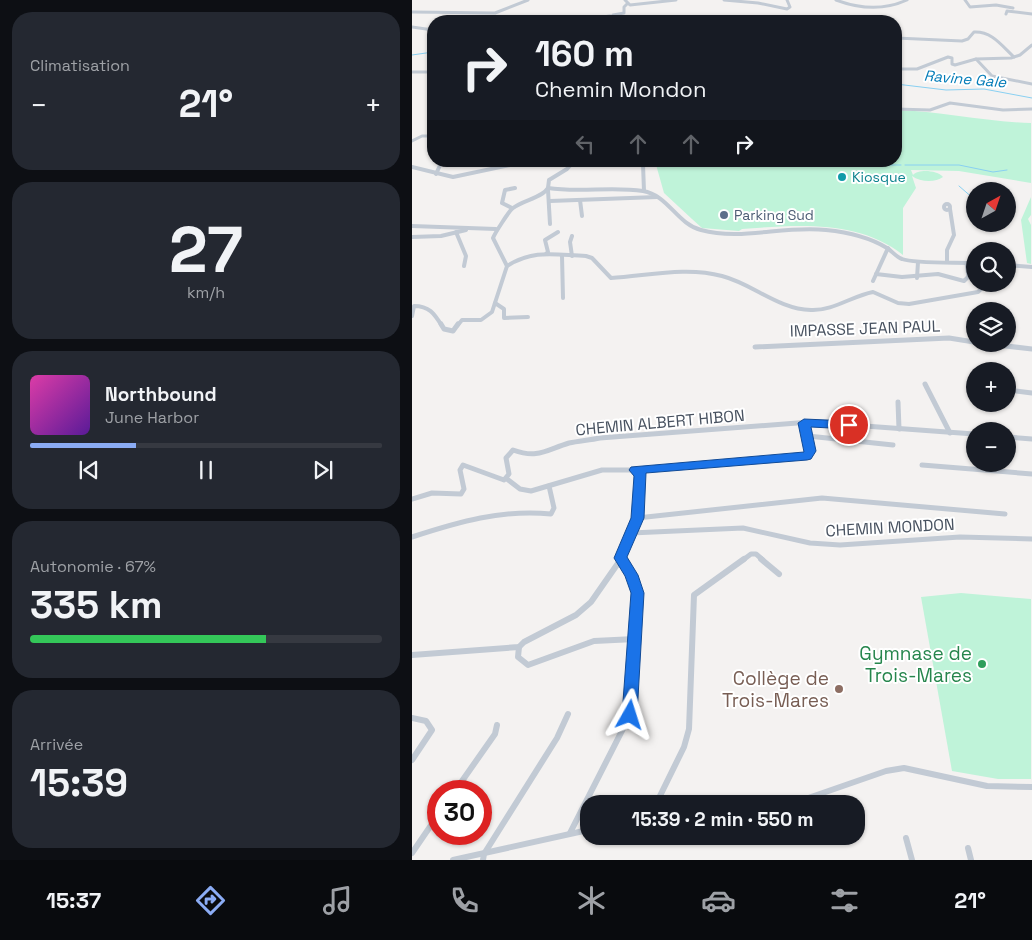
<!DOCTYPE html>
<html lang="fr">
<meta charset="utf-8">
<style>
:root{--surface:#171b24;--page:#242831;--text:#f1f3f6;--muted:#9ea1a6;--line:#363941;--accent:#8bacf4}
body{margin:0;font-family:"Space Grotesk",sans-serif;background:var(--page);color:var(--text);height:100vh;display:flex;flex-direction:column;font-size:19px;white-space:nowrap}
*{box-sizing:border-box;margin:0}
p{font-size:16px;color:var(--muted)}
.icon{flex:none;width:28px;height:28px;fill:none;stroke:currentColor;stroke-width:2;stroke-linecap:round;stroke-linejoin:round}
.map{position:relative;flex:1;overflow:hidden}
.sheet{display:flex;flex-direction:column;gap:12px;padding:12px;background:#0d0f14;width:412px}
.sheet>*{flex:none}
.guide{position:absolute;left:15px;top:15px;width:475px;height:152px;border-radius:20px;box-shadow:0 1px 4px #0004;background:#171b24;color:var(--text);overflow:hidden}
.needle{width:32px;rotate:40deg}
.buttons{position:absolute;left:554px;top:182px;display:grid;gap:10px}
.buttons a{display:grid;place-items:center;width:50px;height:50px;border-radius:50%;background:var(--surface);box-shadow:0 1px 4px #0004;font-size:25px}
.speed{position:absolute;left:15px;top:780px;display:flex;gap:10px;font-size:25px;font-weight:700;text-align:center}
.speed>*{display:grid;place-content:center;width:65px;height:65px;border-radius:50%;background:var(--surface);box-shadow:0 1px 4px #0004;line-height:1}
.speed .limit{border:8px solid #d22;background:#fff;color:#111}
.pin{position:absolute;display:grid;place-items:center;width:42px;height:42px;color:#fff;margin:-21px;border:2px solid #fff;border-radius:50%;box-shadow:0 1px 5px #0007}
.me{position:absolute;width:55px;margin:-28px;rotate:6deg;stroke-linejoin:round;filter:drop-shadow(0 0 4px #0008)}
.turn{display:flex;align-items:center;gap:18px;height:105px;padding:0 25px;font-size:22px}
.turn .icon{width:65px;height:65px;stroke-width:2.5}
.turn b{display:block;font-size:35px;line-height:42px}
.lanes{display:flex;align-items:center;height:48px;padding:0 25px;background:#0003;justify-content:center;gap:25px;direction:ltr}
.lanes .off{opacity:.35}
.big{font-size:38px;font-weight:700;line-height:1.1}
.sheet .tile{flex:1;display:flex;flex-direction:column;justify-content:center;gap:8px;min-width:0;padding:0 18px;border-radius:20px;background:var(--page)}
.sheet .dial{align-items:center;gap:0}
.dial b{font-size:65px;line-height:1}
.song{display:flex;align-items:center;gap:15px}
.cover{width:60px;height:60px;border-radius:8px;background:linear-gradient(135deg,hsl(320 70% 55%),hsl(270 70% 35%))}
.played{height:5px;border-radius:2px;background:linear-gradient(90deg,var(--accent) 30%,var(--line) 30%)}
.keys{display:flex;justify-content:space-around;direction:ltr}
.heat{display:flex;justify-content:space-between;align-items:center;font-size:28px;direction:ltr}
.charge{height:8px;border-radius:4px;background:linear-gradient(90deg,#34c759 67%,var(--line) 0)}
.trip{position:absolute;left:168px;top:795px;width:285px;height:50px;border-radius:20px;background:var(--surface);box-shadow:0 1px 4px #0004;font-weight:700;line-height:50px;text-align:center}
.menu{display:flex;height:80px;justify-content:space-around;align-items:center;background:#090b0e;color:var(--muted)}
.menu .icon{width:35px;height:35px}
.menu .on{color:var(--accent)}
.menu b{font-size:22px;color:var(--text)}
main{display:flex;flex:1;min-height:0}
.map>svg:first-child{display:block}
.green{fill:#bff3d9}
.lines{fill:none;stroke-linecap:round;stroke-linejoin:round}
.stream{stroke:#89d0f2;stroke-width:1}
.pedestrian{stroke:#c2cad4;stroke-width:3}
.minor-far3{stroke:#c2cad4;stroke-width:3}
.minor-far2{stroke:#c2cad4;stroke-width:4}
.minor-far1{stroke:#c2cad4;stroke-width:5}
.minor{stroke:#c2cad4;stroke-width:6}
.route{fill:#1a73e8;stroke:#114b97}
.culture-dot{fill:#0f9aa8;stroke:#fff;stroke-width:2}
.service-dot{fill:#5c6f8a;stroke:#fff;stroke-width:2}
.leisure-dot{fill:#2e9e5b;stroke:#fff;stroke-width:2}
.education-dot{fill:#8d6e63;stroke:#fff;stroke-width:2}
.labels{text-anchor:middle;stroke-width:4;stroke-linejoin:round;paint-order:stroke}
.far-culture-label{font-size:14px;fill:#0d838f;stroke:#fff;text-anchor:start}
.far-service-label{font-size:14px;fill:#4e5e75;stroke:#fff;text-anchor:start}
.far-water-label{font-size:15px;font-style:italic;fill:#047cb8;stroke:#fff}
.street-label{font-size:16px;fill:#485260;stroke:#fff}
.near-leisure-label{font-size:19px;fill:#27864d;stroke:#fff;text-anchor:end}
.near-education-label{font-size:19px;fill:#785e54;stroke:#fff;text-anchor:end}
</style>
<main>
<section class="sheet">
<div class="tile"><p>Climatisation</p>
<div class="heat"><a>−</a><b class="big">21°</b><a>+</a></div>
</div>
<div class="tile dial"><b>27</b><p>km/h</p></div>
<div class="tile">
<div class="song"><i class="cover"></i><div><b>Northbound</b><p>June Harbor</p></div></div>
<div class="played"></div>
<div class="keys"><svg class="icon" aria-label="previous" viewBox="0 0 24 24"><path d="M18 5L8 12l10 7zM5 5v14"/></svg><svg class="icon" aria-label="pause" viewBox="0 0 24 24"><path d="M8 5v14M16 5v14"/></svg><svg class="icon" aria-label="next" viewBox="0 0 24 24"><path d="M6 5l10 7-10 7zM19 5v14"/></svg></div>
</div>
<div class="tile"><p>Autonomie · 67%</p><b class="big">335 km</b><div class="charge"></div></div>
<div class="tile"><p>Arrivée</p><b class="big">15:39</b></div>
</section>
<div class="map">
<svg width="620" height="860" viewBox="0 0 620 860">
<rect width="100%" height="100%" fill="#f4f2f1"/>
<g class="green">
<path d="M484,110c45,1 90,12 135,13v60l-72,-12 -48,-1 2,5c5,-6 24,-5 30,2 -8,6 -23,5 -31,-1l4,12 -13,20v47c-45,-36 -107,-30 -161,-26l-3,2 -37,-3 -10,-9 -28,-26 -9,-32h241z"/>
<polygon points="619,197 619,215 616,219 619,225 619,264 615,263 609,220"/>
<polygon points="549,593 619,599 619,779 586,779 540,771 509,597"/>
</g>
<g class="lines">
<g class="stream">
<polyline points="0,55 21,52"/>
<polyline points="484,84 534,90 572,89 620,98"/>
<polyline points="394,161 454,166"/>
<polyline points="473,165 489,165"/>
<polyline points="493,165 547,165 581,172 595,170"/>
<polyline points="547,186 562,199"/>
</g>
<polyline class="pedestrian" points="554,263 556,277"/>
<g class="minor-far3">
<polyline points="213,0 218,5 264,0"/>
<polyline points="312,0 346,3 375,9 378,7 375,0"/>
<path d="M424,0c24,9 47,11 71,0"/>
<polyline points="553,0 558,7 584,5 601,8"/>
<polyline points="0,12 83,13 116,0"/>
<polyline points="594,14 595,11 620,14"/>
<polyline points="201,15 212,13 212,7 215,4"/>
<polyline points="188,21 190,17 198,16 221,21"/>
<polyline points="0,27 21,30"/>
<path d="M484,38l66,3 6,-2 6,-7c18,-1 28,14 40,25"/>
<polyline points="564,59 580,76 620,84"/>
<polyline points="484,69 505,69 536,57 540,58 540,64 543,65 564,59 599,58 608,55 620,45"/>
<polyline points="0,72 21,72"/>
<polyline points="484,109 518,110 538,103 591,110 620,109"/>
<polyline points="0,141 10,136 21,136"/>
</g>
<g class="minor-far2">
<path d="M162,161l-7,8 -18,11 -1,8c32,5 63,-2 95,3 25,4 34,33 58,39 41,11 83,-5 125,0 20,2 43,7 61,18 5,3 9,9 15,11 13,5 56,3 72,4"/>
<polyline points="231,164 232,191"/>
<polyline points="0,167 41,177 117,161"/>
<polyline points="24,174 30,161"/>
<polyline points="136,190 138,224"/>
<polyline points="168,200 170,216"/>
<polyline points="138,201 245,197"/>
<circle cx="535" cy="207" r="3"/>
<polyline points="100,208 90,203 93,190 103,188"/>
<polyline points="0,226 84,229"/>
<polyline points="44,232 54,256 52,266"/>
<polyline points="160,236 158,242 160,256"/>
<polyline points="0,237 29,236 54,230"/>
<polyline points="134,254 136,252 133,240 146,232"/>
<polyline points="150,256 151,298"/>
<polyline points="535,262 535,250 542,235 538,209"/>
<polyline points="595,265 620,267"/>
<path d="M95,266c27,-17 48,-11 79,-10l6,2 19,20c36,-2 75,-12 111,-2 31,8 56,33 89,34 22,1 41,-14 62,-18l25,11 11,1 69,-12 8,-8"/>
<polyline points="464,274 490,277 526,274 552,281 556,277"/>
<polyline points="505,278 506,262"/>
<polyline points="461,281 476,248"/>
<polyline points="83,303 92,309 92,318 116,317"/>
<path d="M0,316l2,-10c15,0 20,7 28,20"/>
<path d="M45,326l5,-6h19l11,-8 15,-46 -14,-28c2,-5 16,-27 20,-30 10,-8 29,-10 35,-20"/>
</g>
<g class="minor-far1">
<polyline points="29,324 32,329 41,331 46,324"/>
<polyline points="577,344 620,349"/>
<polyline points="343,347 537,338 562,342"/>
<polyline points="513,384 538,433"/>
<polyline points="595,390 620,393"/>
<polyline points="486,402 487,429"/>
<polyline points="396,436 481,445"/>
<polyline points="595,437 620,439"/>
<polyline points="510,465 620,474"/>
<polyline points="95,479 108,489 119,491 190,470 223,470 395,456 398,451 392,423"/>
<path d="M0,499l20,-6 29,1 3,-5 -4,-19 3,-5 41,15 5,-6 -3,-16 7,-8c25,9 33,0 56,-7 10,-2 21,-3 31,-5l210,-16 164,12"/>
<polyline points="225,518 410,498 593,514"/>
<polyline points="219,533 331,528 398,543 428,545 548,537 620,539"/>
<path d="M0,537c46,-15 90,-28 139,-23l3,-6 -5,-22"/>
<polyline points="209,558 210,560"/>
<polyline points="208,560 225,518 228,474 224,470"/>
<polyline points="331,560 339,554 344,554 351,560"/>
</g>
<g class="minor">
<polyline points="349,559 367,574"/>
<polyline points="107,647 106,657 116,665 182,641 223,639"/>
<polyline points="0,655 107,647 112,642 164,615 179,602 209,559"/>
<polyline points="0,718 14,721 20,730 0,760"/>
<polyline points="43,791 83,734 85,725"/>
<polyline points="244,804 272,747 277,729 282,595 332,559"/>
<polyline points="379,804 474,771 492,768 575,786 620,787"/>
<polyline points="158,833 218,715 225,593 219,575 209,559"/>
<polyline points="494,838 500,860"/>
<polyline points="556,848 559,860"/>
<polyline points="0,853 26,815"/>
<polyline points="41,860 176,830"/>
<polyline points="71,860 72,854 145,738 156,714"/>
</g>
</g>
<polygon class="route" points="392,419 437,421 443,425 437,429 399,427 404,451 399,459 395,460 234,473 232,518 215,557 226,575 232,593 225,715 223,720 218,722 213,720 210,715 219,593 213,576 202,558 219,518 222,476 217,470 219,467 392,452 386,423"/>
<circle class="culture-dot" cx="430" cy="177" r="5"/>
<circle class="service-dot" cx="312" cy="215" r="5"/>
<circle class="leisure-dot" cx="570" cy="664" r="5"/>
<circle class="education-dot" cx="427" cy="689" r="5"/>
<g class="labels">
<g class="far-culture-label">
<text x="440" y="182">Kiosque</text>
</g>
<g class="far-service-label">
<text x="322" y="220">Parking Sud</text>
</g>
<g class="far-water-label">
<text transform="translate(553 79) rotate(5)" y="5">Ravine Gale</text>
</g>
<g class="street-label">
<text transform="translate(453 328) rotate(-2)" y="6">IMPASSE JEAN PAUL</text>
<text transform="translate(248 422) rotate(-5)" y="6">CHEMIN ALBERT HIBON</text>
<text transform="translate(478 527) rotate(-3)" y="6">CHEMIN MONDON</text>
</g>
<g class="near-leisure-label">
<text x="560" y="660">Gymnase de<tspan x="560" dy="22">Trois-Mares</tspan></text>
</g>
<g class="near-education-label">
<text x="417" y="685">Collège de<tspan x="417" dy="22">Trois-Mares</tspan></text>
</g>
</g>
</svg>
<div class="buttons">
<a><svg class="needle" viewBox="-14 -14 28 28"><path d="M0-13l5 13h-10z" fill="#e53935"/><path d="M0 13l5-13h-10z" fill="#9ea1a6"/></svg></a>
<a><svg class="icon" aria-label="search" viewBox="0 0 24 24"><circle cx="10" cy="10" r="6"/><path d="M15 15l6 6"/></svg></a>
<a><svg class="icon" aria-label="layers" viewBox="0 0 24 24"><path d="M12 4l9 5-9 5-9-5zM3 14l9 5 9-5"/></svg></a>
<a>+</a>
<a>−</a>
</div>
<div class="speed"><div class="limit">30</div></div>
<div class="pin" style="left:437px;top:425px;background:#d93025"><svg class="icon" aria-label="arrive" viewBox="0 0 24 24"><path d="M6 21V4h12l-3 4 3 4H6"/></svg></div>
<svg class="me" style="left:218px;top:715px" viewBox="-20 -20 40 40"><path d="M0-17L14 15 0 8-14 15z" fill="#1a73e8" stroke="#fff" stroke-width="4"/></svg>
<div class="trip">15:39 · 2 min · 550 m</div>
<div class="guide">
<div class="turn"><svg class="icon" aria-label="right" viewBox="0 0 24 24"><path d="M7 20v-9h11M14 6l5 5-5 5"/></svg><div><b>160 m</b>Chemin Mondon</div></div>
<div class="lanes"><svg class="icon off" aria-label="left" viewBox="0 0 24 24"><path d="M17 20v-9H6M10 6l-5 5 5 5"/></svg><svg class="icon off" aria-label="ahead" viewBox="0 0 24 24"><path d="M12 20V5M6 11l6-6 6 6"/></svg><svg class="icon off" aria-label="ahead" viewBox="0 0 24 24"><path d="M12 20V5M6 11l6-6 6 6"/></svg><svg class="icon" aria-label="right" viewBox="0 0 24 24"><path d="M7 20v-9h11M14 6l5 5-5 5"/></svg></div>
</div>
</div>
</main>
<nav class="menu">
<b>15:37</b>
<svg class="icon on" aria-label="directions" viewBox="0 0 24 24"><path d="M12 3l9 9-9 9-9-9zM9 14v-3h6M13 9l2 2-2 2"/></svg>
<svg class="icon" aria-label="music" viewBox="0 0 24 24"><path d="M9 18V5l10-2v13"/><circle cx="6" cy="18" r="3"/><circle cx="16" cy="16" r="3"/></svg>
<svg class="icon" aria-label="phone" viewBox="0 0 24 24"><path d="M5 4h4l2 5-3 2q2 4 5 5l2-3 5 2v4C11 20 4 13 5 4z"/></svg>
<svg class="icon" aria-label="climate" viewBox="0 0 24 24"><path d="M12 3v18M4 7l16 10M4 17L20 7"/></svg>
<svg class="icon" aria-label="car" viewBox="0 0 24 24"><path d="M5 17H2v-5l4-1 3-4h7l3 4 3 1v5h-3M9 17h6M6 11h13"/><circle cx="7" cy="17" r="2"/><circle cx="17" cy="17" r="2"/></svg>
<svg class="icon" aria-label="filters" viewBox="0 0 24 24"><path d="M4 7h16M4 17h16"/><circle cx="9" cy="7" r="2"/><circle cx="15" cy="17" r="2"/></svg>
<b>21°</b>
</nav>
